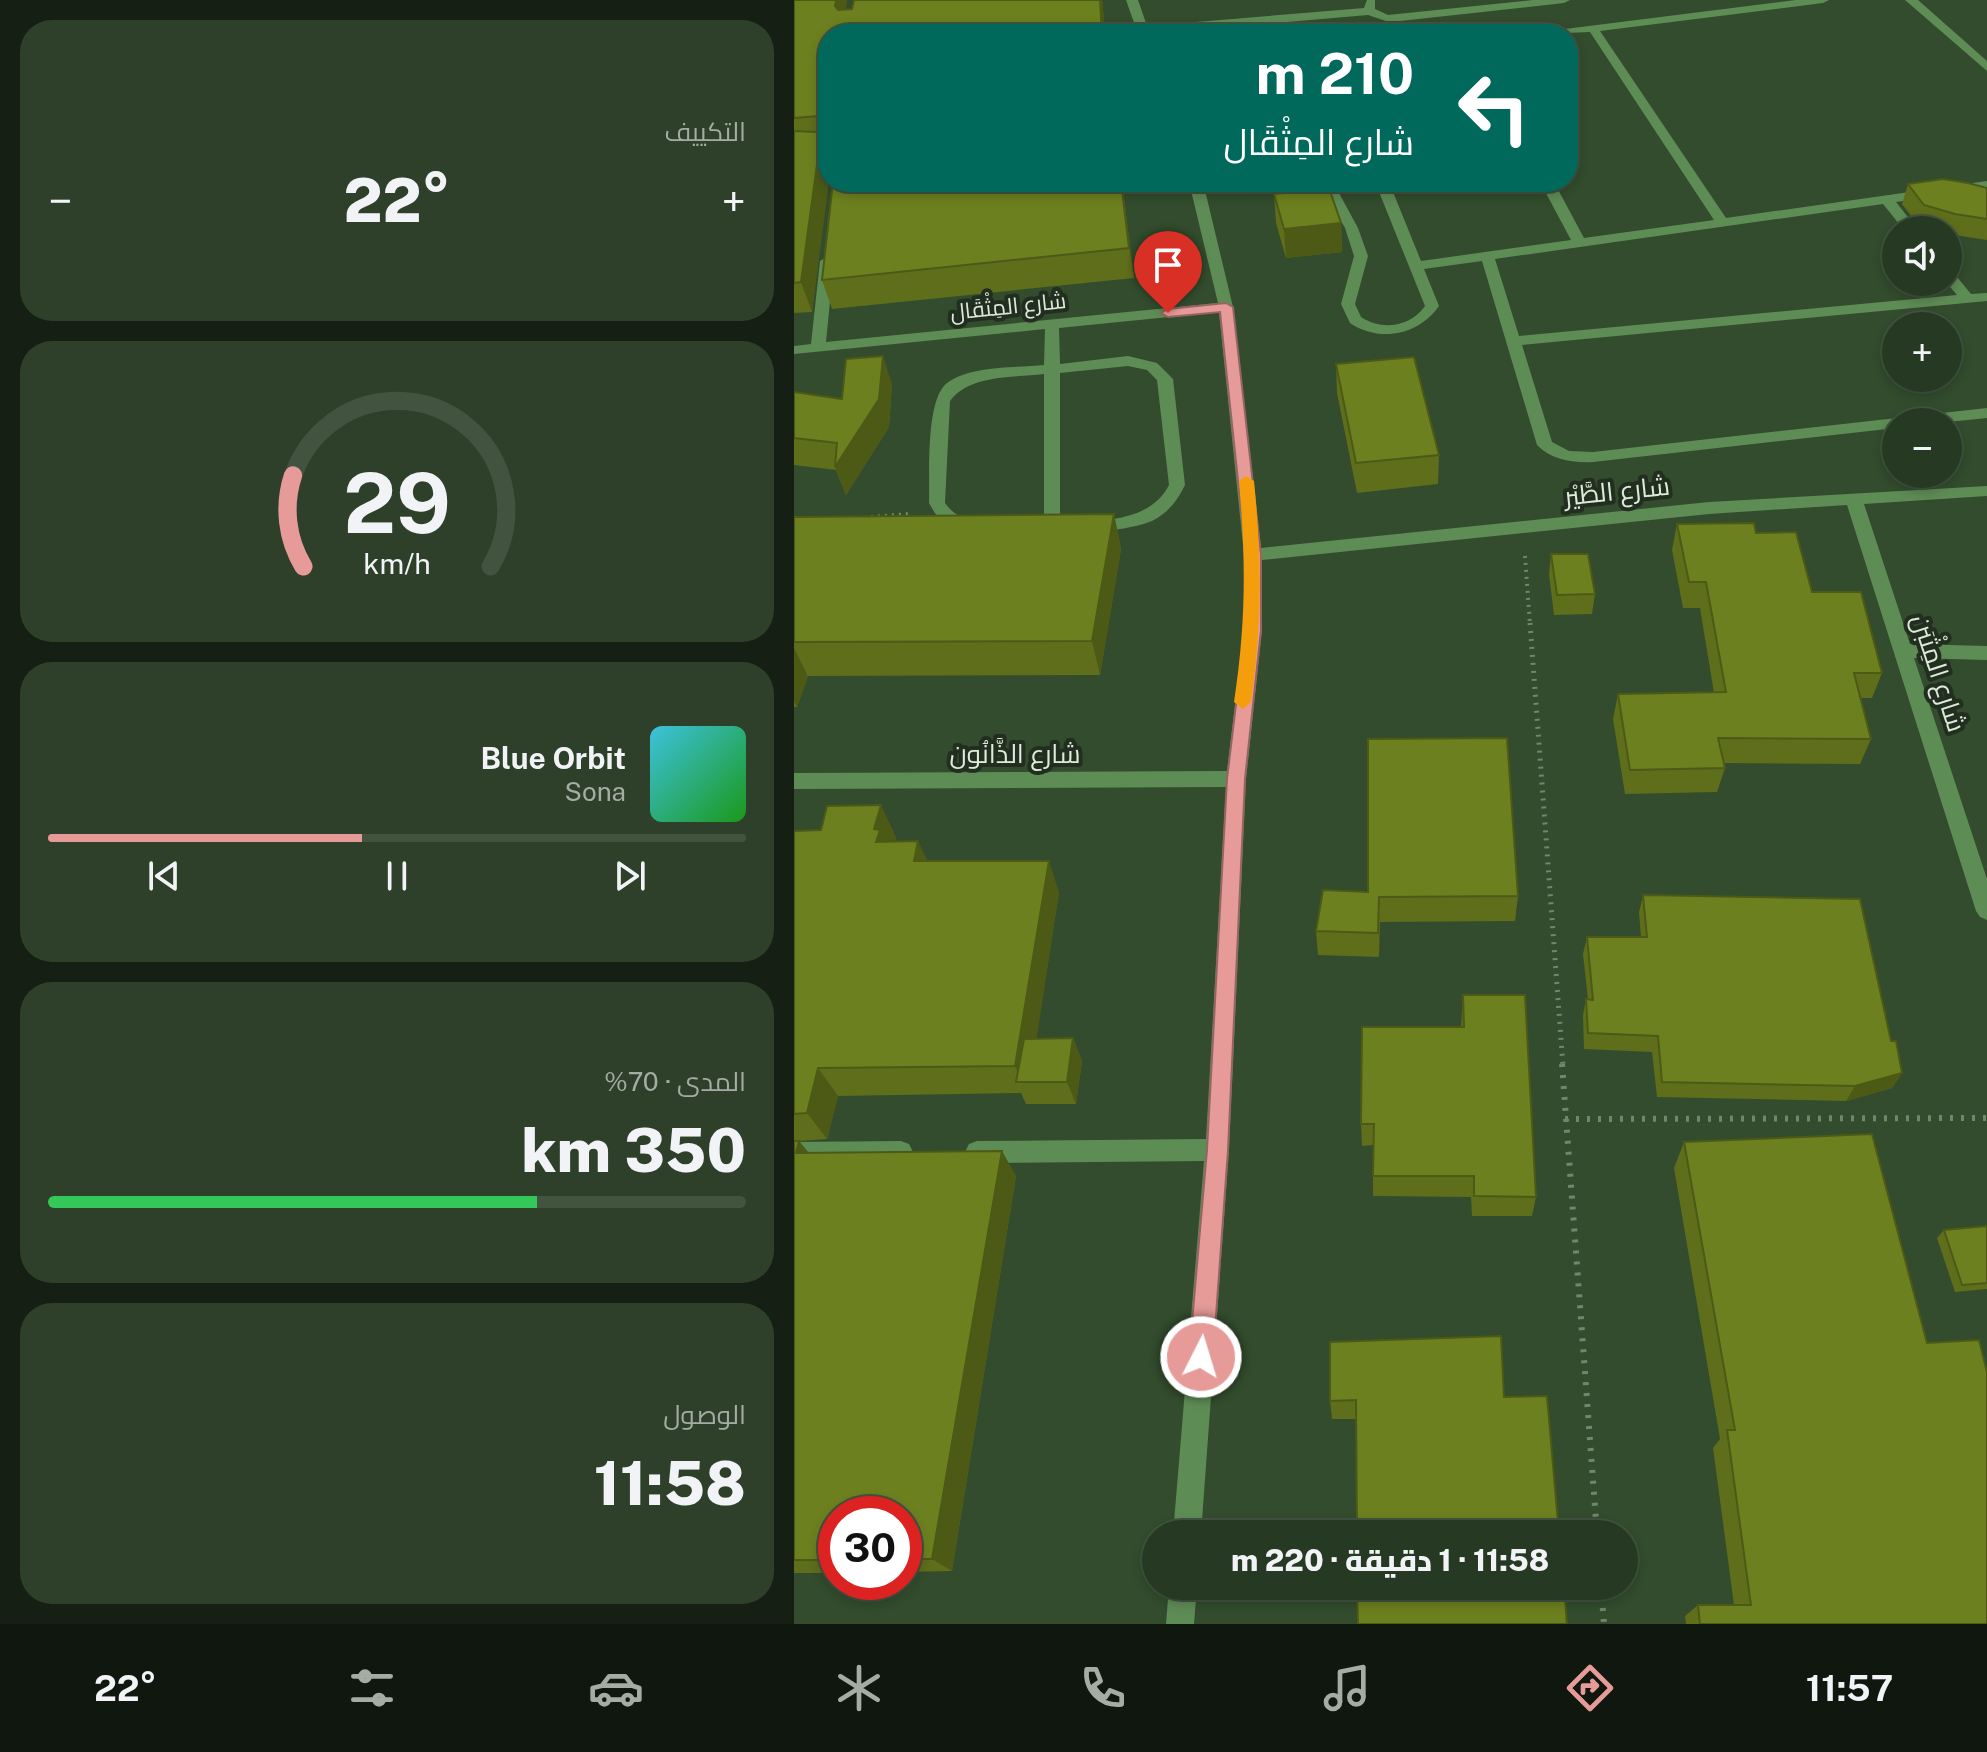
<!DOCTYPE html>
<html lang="ar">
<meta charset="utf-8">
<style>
:root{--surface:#263922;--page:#2e402a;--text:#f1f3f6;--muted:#a4aca5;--line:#425340;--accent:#e69b98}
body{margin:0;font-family:"Public Sans",Cairo,sans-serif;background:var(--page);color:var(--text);direction:rtl;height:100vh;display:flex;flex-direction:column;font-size:30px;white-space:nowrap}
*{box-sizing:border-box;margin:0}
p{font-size:26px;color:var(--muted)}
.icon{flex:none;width:44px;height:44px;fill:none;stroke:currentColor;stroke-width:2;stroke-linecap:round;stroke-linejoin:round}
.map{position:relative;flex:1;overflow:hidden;direction:ltr}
.sheet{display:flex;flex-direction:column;gap:20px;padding:20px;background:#151f13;width:794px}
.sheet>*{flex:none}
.banner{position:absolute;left:24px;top:24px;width:760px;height:168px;border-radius:32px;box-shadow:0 4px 12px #0003,0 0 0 2px var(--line);direction:rtl;background:#00695c;color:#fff;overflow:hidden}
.buttons{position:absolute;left:1088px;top:216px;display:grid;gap:16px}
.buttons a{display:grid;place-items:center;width:80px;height:80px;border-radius:50%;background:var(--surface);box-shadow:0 4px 12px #0003,0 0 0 2px var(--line);font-size:40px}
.speed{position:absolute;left:24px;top:1496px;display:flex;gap:16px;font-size:40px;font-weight:700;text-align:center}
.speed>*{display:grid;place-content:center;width:104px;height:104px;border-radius:50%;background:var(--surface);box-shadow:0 4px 12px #0003,0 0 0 2px var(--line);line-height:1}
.speed .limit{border:12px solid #d22;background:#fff;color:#111}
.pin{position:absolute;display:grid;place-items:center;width:68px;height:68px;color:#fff;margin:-82px -34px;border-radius:50% 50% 50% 0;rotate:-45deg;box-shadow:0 0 8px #0007}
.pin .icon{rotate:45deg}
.me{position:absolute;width:88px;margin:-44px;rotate:5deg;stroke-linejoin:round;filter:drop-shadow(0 0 6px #0008)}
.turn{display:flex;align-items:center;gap:28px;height:168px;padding:0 32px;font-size:36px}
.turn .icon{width:104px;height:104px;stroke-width:2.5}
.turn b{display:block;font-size:56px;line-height:68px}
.big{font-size:60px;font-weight:800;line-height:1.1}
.sheet .widget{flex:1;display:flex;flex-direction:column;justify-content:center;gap:12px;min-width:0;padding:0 28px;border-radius:32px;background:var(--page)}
.sheet .dial{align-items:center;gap:0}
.dial svg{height:208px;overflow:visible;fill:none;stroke:var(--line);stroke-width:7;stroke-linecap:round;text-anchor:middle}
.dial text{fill:var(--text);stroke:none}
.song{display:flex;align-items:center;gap:24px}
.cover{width:96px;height:96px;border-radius:12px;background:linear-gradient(135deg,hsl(190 70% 55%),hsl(120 70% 35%))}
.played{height:8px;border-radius:4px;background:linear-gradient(90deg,var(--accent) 45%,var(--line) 45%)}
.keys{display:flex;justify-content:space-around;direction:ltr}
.heat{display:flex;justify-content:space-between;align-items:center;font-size:44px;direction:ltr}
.charge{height:12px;border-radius:6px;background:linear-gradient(90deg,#34c759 70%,var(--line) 0)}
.trip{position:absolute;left:348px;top:1520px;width:496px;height:80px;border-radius:40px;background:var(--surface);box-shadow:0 4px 12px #0003,0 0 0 2px var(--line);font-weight:800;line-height:80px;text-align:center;direction:rtl}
.tab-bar{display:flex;height:128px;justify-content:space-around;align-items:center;background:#0f170e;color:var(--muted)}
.tab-bar .icon{width:56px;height:56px}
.tab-bar .current{color:var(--accent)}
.tab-bar b{font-size:36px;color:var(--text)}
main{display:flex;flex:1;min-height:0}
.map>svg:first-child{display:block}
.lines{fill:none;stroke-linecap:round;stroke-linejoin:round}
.path-far2{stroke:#71876c;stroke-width:4;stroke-dasharray:2 5;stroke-linecap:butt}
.path-far1{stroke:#71876c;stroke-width:5;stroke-dasharray:2 6;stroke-linecap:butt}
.path{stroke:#71876c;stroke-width:6;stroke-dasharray:3 8;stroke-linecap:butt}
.minor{fill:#5e8c55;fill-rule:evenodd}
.wall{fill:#5e6e1b}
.shaded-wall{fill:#4c5a16}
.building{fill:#6d801f;stroke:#4c5a16;stroke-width:2}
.route{fill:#e69b98;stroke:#966563;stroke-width:2}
.slow{fill:#f59e0b}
.labels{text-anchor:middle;stroke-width:8;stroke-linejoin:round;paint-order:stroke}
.far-street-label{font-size:22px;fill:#ddecd9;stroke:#222e20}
.street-label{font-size:26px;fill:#ddecd9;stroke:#222e20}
</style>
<main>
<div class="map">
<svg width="1193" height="1624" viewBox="0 0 1193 1624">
<rect width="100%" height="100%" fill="#324c2d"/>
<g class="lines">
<g class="path-far2">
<polyline points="77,517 115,514"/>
<polyline points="731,556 736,625"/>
</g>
<polyline class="path-far1" points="736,623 769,1066"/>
<g class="path">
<polyline points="768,1064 803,1534"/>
<polyline points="771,1119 1193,1118"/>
<polyline points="807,1586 810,1624"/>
</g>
<g class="minor">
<polygon points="332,0 344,0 353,26 570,8 573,0 581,0 581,9 594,15 739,0 776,0 770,3 606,21 592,21 574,15 356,34 344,34"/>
<path d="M1002,0h33l-6,3 -223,28 126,187 261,-37v8l-91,13 22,28h-14l-21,-26 -388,55 24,77 438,-41 -11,-13 2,-11 5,1 18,22 16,-1v8l-465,44 30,97 17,9 24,1 394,-44v10l-39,4h-52v6l-303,34c-20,1 -42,-2 -56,-17l-55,-184 -58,8 15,37c-20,29 -59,37 -89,17l-9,-19 13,-48 -9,-28 -26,-46h14l25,46 10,28 -13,48 6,13c21,14 49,10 64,-11l-50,-124h14l32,79 150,-21 -31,-58h14l30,56 130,-18 -124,-188 -47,2 6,-3z"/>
<polygon points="1111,0 1124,0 1193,61 1193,71"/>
<path d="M395,182h14l30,125 28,241 448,-46 278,-16v10l-123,8 46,140 77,2v14l-73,-2 73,221v41l-7,-3 -4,-6 -129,-406 -138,9 -447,46v70l-16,149 -17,371 -28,384h-28l31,-373 -227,2 -8,-3 -4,-8 4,-8 8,-3 229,-2 20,-352 -432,2v-16l433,-2 17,-141v-75l-25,-243 -160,16 1,36 68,-8 29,7 16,16 12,106c-7,15 -17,28 -33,36 -35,15 -169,22 -203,5 -10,-5 -15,-14 -20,-23 1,-28 -4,-103 18,-120 24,-18 69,-15 97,-18l1,-36 -251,25v-8l17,-2 9,-83 7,-4 7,4 -8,81 392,-39zM334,366l19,4 10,10 12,105c-20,39 -71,35 -109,38v-150zM250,374v149c-31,1 -79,9 -99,-20l5,-102c20,-27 63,-23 94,-27z"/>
<polygon points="107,1141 115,1144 119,1152 115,1160 107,1163 0,1164 0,1142"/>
<polygon points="375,1586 403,1586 400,1624 372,1624"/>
</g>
</g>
<g class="wall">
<polygon points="0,0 52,9 58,9 60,0 308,0 311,34 34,34 34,182 18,312 0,313"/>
<polygon points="39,182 328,182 340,278 38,309 28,280"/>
<polygon points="1114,184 1193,188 1193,240 1154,234 1154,230 1140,230 1124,225 1108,204"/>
<polygon points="480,194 547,223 548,252 492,258 482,223"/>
<polygon points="542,364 645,455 644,484 563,493 543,393"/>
<polygon points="98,384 95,427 52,495 42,470 0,465 0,392 48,399"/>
<polygon points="320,514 327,549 306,675 14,676 3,707 0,707 0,517"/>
<polygon points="883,524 962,533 1018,592 1088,673 1078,698 1066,698 1077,739 1066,764 929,763 931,768 923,792 831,794 819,719 824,694 920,693 906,608 889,608 878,550"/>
<polygon points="757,554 801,594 798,614 760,615 755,574"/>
<polygon points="0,831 102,837 101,841 133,861 265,892 242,1039 279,1038 288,1061 282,1104 232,1104 227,1093 44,1096 33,1139 5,1141 15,1153 222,1176 158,1571 110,1572 110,1514 42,1514 42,1573 0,1573"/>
<polygon points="574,892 724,896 721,921 586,922 585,957 524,955 522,931"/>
<polygon points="849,895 1097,1041 1108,1073 1098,1088 1052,1101 863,1097 858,1052 790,1049 789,1015 792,999 794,1000 789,954 793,937 847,937 845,912"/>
<polygon points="669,995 742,1197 738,1216 678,1216 677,1197 579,1196 579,1145 568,1146 567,1124 667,1027"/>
<polygon points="890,1142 1133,1343 1193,1624 892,1624 891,1616 904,1605 940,1605 919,1448 926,1439 880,1168"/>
<polygon points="1193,1226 1193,1289 1161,1292 1143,1238 1150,1230"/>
<polygon points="710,1397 562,1419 538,1419 536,1401"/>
</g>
<g class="shaded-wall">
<polygon points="42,0 53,0 49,34 41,6"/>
<polygon points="306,0 308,0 309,7 311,34 308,34"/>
<polygon points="34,55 34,142 25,116"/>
<polygon points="25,150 34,176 35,182 18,312 7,282"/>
<polygon points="327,182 328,182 340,278 335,248"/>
<polygon points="547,223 548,252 492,258 490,229"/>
<polygon points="89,356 98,384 95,427 52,495 41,467"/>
<polygon points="320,514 327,549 306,675 298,641"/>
<polygon points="0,648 14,676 3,707 0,701"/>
<polygon points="87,805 102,837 98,854 82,842 80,829"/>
<polygon points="124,841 139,872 120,861"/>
<polygon points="255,861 265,892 236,1082 229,1082 221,1066"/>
<polygon points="279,1038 288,1061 282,1104 273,1082"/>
<polygon points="24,1068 44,1096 33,1139 13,1113"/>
<polygon points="1108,1073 1098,1088 1052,1101 1061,1086"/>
<polygon points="5,1141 26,1167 2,1153"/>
<polygon points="208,1151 222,1176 158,1571 138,1559"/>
</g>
<g class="building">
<polygon points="0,0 42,0 41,6 44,10 58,9 60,0 306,0 308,34 241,34 241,28 158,34 34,34 34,55 25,116 0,118"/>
<polygon points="0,131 23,132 34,131 34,152 25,150 7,282 0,283"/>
<polygon points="1149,179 1174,183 1193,188 1193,219 1161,214 1130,205 1114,184"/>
<polygon points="39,182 327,182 335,248 28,280"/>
<polygon points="535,188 547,223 490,229 480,194"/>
<polygon points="89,356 85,399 41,467 43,443 0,438 0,392 48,399 52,359"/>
<polygon points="620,357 645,455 562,463 542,364"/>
<polygon points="320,514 298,641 0,642 0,517"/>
<polygon points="960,523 962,533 1002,532 1018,592 1067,592 1088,673 1060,673 1077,739 924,738 931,768 836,770 824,694 932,692 912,582 895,582 883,524"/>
<polygon points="757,554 794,554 801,594 763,595"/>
<polygon points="713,738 724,896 585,897 584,933 522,931 529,890 574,892 574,739"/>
<polygon points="87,805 80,829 86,830 82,842 124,841 120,861 255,861 221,1066 24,1068 13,1113 0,1114 0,831 27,830 33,806"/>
<polygon points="849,895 1066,899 1097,1041 1102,1041 1108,1073 1061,1086 868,1082 864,1036 794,1033 792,999 799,1000 793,937 853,937"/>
<polygon points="669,995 731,995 742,1197 680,1196 680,1176 579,1176 580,1124 567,1124 568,1027 670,1027"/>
<polygon points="279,1038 273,1082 222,1082 230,1039"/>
<polygon points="1078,1134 1133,1343 1185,1340 1193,1372 1193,1624 906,1624 904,1605 957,1605 933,1430 941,1430 890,1142"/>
<polygon points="0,1141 5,1141 2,1153 208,1151 138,1559 110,1559 110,1514 42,1514 42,1560 0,1560"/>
<polygon points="1193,1226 1193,1283 1168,1285 1150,1230"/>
<polygon points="707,1336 710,1397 753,1396 765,1534 563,1534 562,1400 536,1401 536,1342"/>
<polygon points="563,1586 770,1586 773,1624 564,1624"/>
</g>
<polygon class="route" points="432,303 439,307 467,555 467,630 451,779 434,1150 419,1357 415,1365 407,1369 399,1365 395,1357 413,1150 433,779 451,630 452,555 426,312 374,317 367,313 374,309"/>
<path class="slow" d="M452,476l8,5c8,80 8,142 -3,221l-8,7 -9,-7c12,-79 12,-141 5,-221z"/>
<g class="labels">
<g class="far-street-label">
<text transform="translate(214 306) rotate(-6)" y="8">شارع المِثْقَال</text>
</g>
<g class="street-label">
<text transform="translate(823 491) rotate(-6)" y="9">شارع الطَّيْر</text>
<text transform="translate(1145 673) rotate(72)" y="9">شارع المِثْبَن</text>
<text x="221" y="763">شارع الذَّانُون</text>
</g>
</g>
</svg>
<div class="buttons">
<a><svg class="icon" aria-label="sound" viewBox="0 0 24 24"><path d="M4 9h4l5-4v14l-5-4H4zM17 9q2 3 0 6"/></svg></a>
<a>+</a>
<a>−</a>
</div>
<div class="speed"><div class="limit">30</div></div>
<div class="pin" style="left:374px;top:313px;background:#d93025"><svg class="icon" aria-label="arrive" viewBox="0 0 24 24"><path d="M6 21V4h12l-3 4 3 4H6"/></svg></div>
<svg class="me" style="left:407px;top:1357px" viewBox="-20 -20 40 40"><circle r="17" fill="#e69b98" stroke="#fff" stroke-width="3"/><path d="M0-11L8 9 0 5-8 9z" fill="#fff"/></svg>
<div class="trip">11:58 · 1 دقيقة · 220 m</div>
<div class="banner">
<div class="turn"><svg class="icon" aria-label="left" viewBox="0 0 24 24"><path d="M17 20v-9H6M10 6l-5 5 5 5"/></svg><div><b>210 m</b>شارع المِثْقَال</div></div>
</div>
</div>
<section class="sheet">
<div class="widget"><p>التكييف</p>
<div class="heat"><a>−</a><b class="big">22°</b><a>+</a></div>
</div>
<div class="widget dial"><svg viewBox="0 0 100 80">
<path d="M14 69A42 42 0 1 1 86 69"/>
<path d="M14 69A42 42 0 0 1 10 34" stroke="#e69b98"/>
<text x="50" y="56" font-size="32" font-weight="700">29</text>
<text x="50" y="72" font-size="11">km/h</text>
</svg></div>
<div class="widget">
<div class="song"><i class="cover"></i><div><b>Blue Orbit</b><p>Sona</p></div></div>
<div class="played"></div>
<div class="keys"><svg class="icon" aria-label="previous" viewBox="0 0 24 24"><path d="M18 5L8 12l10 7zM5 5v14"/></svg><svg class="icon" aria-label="pause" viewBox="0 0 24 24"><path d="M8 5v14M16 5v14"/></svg><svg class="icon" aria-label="next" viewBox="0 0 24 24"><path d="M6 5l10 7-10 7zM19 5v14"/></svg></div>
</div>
<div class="widget"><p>المدى · 70%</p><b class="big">350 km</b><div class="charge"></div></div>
<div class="widget"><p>الوصول</p><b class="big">11:58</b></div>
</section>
</main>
<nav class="tab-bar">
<b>11:57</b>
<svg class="icon current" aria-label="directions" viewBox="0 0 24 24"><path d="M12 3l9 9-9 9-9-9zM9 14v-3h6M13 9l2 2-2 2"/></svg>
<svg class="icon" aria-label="music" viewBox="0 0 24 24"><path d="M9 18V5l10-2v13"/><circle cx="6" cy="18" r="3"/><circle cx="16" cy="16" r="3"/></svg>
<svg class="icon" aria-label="phone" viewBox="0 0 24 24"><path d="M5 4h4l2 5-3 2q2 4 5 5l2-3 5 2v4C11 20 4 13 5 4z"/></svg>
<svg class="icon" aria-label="climate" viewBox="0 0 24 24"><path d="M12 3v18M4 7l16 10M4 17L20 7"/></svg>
<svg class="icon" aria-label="car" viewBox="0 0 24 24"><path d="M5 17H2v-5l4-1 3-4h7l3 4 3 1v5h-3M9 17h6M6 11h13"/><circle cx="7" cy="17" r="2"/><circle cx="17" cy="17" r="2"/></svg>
<svg class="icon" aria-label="filters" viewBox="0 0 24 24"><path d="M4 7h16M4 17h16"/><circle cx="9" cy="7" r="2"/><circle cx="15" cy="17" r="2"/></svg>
<b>22°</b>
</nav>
